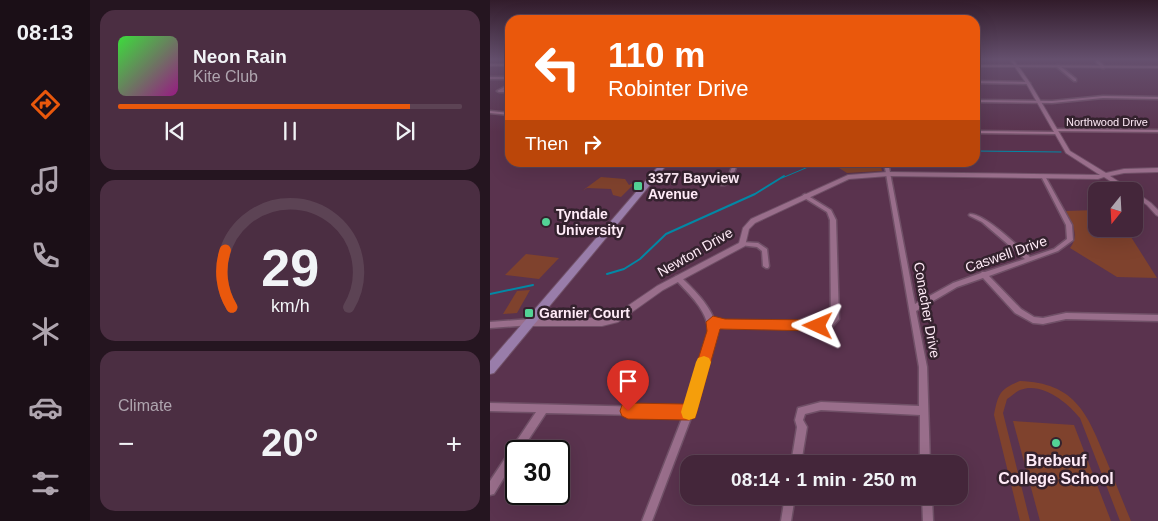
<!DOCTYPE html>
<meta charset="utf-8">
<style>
:root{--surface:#44263a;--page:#4b2e42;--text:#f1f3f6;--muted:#afa5af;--line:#5c4354;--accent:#ea580c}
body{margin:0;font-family:Helvetica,sans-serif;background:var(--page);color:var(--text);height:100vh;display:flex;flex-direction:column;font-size:19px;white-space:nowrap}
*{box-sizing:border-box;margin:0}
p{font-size:16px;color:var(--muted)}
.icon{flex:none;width:28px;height:28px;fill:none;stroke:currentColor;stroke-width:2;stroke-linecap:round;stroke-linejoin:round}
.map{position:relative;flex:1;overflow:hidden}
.side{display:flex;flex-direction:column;gap:10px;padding:10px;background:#251520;width:400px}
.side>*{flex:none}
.hud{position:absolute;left:15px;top:15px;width:475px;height:152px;border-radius:15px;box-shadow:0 5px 20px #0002,0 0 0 1px var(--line);background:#ea580c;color:#fff;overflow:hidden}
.needle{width:32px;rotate:198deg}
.controls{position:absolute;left:598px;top:182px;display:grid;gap:10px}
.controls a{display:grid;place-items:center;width:55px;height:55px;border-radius:10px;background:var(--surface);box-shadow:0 5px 20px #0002,0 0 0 1px var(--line);font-size:25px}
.speed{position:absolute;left:15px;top:440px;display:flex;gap:10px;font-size:25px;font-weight:700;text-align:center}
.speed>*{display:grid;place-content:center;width:65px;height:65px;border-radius:50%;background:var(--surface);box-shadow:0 5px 20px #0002,0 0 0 1px var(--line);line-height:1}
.speed .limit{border:2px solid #111;border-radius:8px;background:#fff;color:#111}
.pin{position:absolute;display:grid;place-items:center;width:42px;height:42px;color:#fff;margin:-51px -21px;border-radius:50% 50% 50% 0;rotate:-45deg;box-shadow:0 0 5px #0007}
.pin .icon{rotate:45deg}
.me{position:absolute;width:55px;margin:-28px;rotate:271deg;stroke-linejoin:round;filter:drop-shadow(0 0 4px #0008)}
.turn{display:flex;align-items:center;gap:18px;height:105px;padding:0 20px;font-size:22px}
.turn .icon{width:65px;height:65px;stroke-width:2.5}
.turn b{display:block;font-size:35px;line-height:42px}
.then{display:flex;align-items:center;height:48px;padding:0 20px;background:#0003;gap:10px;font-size:19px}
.big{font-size:38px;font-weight:600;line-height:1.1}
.side .card{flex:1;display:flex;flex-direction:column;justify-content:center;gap:8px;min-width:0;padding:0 18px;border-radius:15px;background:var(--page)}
.side .dial{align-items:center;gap:0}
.dial svg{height:130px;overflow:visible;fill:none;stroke:var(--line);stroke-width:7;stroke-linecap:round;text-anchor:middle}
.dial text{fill:var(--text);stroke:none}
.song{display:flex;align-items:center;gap:15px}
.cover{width:60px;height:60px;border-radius:8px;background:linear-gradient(135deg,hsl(120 70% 55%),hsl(310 70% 35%))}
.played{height:5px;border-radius:2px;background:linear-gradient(90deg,var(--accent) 85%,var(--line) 85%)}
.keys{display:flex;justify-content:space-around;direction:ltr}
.heat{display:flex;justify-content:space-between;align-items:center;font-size:28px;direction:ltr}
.trip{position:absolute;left:190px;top:455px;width:288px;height:50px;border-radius:15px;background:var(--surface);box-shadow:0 5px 20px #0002,0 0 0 1px var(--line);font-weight:600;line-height:50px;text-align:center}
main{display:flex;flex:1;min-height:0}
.tab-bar{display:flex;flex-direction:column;width:90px;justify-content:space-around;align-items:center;background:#1b0f17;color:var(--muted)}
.tab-bar .icon{width:35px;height:35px}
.tab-bar .active{color:var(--accent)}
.tab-bar b{font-size:22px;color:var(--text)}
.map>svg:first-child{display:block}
.green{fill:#7f422d}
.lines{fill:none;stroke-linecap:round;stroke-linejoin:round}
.stream-far1{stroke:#0288a5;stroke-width:1}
.stream{stroke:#0288a5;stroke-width:2}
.minor-casing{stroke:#705067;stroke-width:3}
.tertiary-casing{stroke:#705067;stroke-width:2}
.secondary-casing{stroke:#705067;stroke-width:2}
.minor{fill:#996e8b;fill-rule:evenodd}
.tertiary{fill:#996e8b;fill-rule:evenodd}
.secondary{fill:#997daa;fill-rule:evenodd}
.route{fill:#ea580c;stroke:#983908}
.slow{fill:#f59e0b}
.poi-dot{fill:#53d396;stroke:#34222e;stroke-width:2}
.labels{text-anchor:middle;stroke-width:5;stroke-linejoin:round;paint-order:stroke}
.far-street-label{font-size:11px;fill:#ffebf7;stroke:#34222e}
.poi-label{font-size:14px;font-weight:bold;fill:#ffebf7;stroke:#34222e;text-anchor:start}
.street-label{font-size:14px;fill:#ffebf7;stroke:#34222e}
.near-poi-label{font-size:16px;font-weight:bold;fill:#ffebf7;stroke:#34222e}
</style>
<main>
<nav class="tab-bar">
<b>08:13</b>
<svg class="icon active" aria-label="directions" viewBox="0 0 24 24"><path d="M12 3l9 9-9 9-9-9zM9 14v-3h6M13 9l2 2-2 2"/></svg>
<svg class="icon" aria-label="music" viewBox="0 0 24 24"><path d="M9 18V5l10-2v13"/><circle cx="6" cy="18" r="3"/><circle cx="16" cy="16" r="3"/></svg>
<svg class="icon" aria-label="phone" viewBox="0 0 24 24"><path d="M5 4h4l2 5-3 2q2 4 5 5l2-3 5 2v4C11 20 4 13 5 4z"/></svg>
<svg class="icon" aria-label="climate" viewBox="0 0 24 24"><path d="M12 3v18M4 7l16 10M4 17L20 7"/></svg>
<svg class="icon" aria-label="car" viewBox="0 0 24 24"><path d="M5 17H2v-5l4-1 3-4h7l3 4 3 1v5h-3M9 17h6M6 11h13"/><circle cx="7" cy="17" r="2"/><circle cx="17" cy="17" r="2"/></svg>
<svg class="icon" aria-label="filters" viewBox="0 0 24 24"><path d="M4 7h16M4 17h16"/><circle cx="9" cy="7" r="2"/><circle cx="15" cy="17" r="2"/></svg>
</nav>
<section class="side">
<div class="card">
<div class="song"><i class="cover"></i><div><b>Neon Rain</b><p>Kite Club</p></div></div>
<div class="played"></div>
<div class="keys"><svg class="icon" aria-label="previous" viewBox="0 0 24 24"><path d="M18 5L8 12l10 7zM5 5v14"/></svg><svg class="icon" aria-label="pause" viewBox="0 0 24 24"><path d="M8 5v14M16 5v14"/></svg><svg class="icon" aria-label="next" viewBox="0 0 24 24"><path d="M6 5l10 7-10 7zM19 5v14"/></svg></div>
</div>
<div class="card dial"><svg viewBox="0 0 100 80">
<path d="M14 69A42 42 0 1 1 86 69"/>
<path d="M14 69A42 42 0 0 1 10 34" stroke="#ea580c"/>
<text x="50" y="56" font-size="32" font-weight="700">29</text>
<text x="50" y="72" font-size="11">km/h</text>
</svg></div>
<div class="card"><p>Climate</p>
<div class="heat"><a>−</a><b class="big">20°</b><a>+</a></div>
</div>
</section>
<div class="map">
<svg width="668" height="521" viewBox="0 0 668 521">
<rect width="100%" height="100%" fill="#5a334e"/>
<g class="green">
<polygon points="341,163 390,163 392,171 357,173"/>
<polygon points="111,177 135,179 139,185 147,181 131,197 123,195 121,189 97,188 92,191"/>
<path d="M606,210v19h30l31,49 -40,-1 -47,-29c10,-13 2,-25 -4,-37z"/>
<polygon points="36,254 69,258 49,279 15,275"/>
<polygon points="40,290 27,313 13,314 27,291"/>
<path d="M530,381c54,2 67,31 85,76 9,21 17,43 26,64h-11l-40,-103c-12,-15 -38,-37 -60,-28 -5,2 -9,7 -13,9l-4,14 27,108h-10l-26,-106c4,-21 6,-26 26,-34z"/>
<polygon points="523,421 584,425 621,521 550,521"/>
</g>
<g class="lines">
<g class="stream-far1">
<polyline points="485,151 571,152"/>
<polyline points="292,178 330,162"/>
</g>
<g class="stream">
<polyline points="117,274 134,269 150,259 176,234 265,194 294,176"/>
<polyline points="0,294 43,285"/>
</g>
<g class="minor-casing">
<g id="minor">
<polygon points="606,60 608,60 614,66 614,68 612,68 606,62"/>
<polygon points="567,65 569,65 586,79 586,81 584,81 567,67"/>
<rect x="0" y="77" width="20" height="2"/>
<polygon points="485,81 538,82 540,83 538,84 485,83"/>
<polygon points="20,84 20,86 13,90 20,90 20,92 9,92 7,91"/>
<polygon points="613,96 668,97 668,99 613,98 562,103 485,102 485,100 562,101"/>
<polygon points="0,111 20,113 20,115 0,113"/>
<polygon points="564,129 668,130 668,132 565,131 564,131"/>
<polygon points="485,131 567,132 569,133 567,134 485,133"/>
<polygon points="244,162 248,162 242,178 235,185 231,185 231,183 238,177"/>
<path d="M394,162h4l27,142 38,-21 28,-10 1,-1h3l40,-13 -43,-37 -12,-6 -1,-1 1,-1c15,0 48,32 60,43l24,-8 13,-10 -1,-14 -25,-49 2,-1 2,1 27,49 1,15 -15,11 -69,25 32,33 13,8 9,1 23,-5 92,2v6l-92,-2 -23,5 -10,-1 -18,-10 -32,-35 -26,9 -41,24 11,56 3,97h-10v-49l-99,-5 -16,4 -2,6 4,7 -6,37h-10l6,-37 -2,-7 3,-12 23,-6 98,4v-39z"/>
<path d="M315,194l26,16 5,10 3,99 -7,8 -14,2 -93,-1 -9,-2 1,5 -20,71 -45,119h-10l41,-105 -137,-3 -25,38h-5v7l-22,36 -4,1v-14l46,-69 -46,-1v-8l196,5 23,-77c-3,-22 -19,-36 -33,-51l-1,-2 1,-2h4c13,13 27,26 34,43l11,3 93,1 9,-1 4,-4 -1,-98 -3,-8 -24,-15v-2z"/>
<polygon points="252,242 268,243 277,249 279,266 278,268 276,268 273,266 272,251 267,247 250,245 249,244"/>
<polygon points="41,319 44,320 45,322 44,324 41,325 0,328 0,322"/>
<polygon points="295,496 305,496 301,521 291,521"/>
<polygon points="432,496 442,496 443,521 433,521"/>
</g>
</g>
<g class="tertiary-casing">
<g id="tertiary">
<polygon points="519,59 523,59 527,65 668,66 668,68 529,67 540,83 580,151 616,173 634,169 668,168 668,172 634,173 620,176 643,191 636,191 614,177 608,179 398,176 359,179 265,223 259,229 255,246 173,290 128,322 112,326 42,326 39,325 38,322 39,319 42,318 112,318 123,316 167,286 249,243 253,228 261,219 358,175 398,172 610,175 576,153 536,83 525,67 485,67 485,65 524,65"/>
<rect x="0" y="64" width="20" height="2"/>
<polygon points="644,191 661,203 668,210 668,216 666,215 657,205 644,196"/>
</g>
</g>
<g class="secondary-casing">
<polygon id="secondary" points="172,162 179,162 4,373 0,374 0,361"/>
</g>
<use href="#minor" class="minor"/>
<use href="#tertiary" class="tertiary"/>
<use href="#secondary" class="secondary"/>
</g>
<linearGradient id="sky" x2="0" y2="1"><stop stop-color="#321c2b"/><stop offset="0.45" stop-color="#65506e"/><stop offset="1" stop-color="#65506e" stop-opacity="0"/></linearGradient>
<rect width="668" height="132" fill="url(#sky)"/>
<polygon class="route" points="223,316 235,319 328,320 333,322 335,326 333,330 328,331 230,329 205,418 199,420 138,419 132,416 130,411 132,405 138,403 194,404 217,331 216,322"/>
<polygon class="slow" points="214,356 219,358 221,362 207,412 205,418 199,420 193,418 191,412 206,362 208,358"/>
<g class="poi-dot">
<rect x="143" y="181" width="10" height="10" rx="2.5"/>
<circle cx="56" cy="222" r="5"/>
<rect x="34" y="308" width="10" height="10" rx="2.5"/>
<circle cx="566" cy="443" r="5"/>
</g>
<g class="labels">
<g class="far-street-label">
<text x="617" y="126">Northwood Drive</text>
</g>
<g class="poi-label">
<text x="158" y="183">3377 Bayview<tspan x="158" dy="16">Avenue</tspan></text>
<text x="66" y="219">Tyndale<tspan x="66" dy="16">University</tspan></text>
<text x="49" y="318">Garnier Court</text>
</g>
<g class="street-label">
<text transform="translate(205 252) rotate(-30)" y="5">Newton Drive</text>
<text transform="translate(516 254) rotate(-19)" y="5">Caswell Drive</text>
<text transform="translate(437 310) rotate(80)" y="5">Conacher Drive</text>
</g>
<g class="near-poi-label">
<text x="566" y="466">Brebeuf<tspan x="566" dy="18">College School</tspan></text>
</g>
</g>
</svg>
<div class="controls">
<a><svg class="needle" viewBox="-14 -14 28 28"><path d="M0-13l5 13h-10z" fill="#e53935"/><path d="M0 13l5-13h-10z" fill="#afa5af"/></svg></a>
</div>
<div class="speed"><div class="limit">30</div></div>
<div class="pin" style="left:138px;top:411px;background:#d93025"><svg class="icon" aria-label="arrive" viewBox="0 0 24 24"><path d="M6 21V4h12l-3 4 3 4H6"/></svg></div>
<svg class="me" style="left:328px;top:326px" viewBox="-20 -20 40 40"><path d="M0-17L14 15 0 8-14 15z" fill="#ea580c" stroke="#fff" stroke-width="4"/></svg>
<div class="trip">08:14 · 1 min · 250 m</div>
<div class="hud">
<div class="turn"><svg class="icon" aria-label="left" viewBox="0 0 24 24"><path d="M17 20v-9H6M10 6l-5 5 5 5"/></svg><div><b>110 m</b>Robinter Drive</div></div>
<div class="then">Then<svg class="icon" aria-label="right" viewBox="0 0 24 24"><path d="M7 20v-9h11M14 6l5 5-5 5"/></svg></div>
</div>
</div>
</main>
